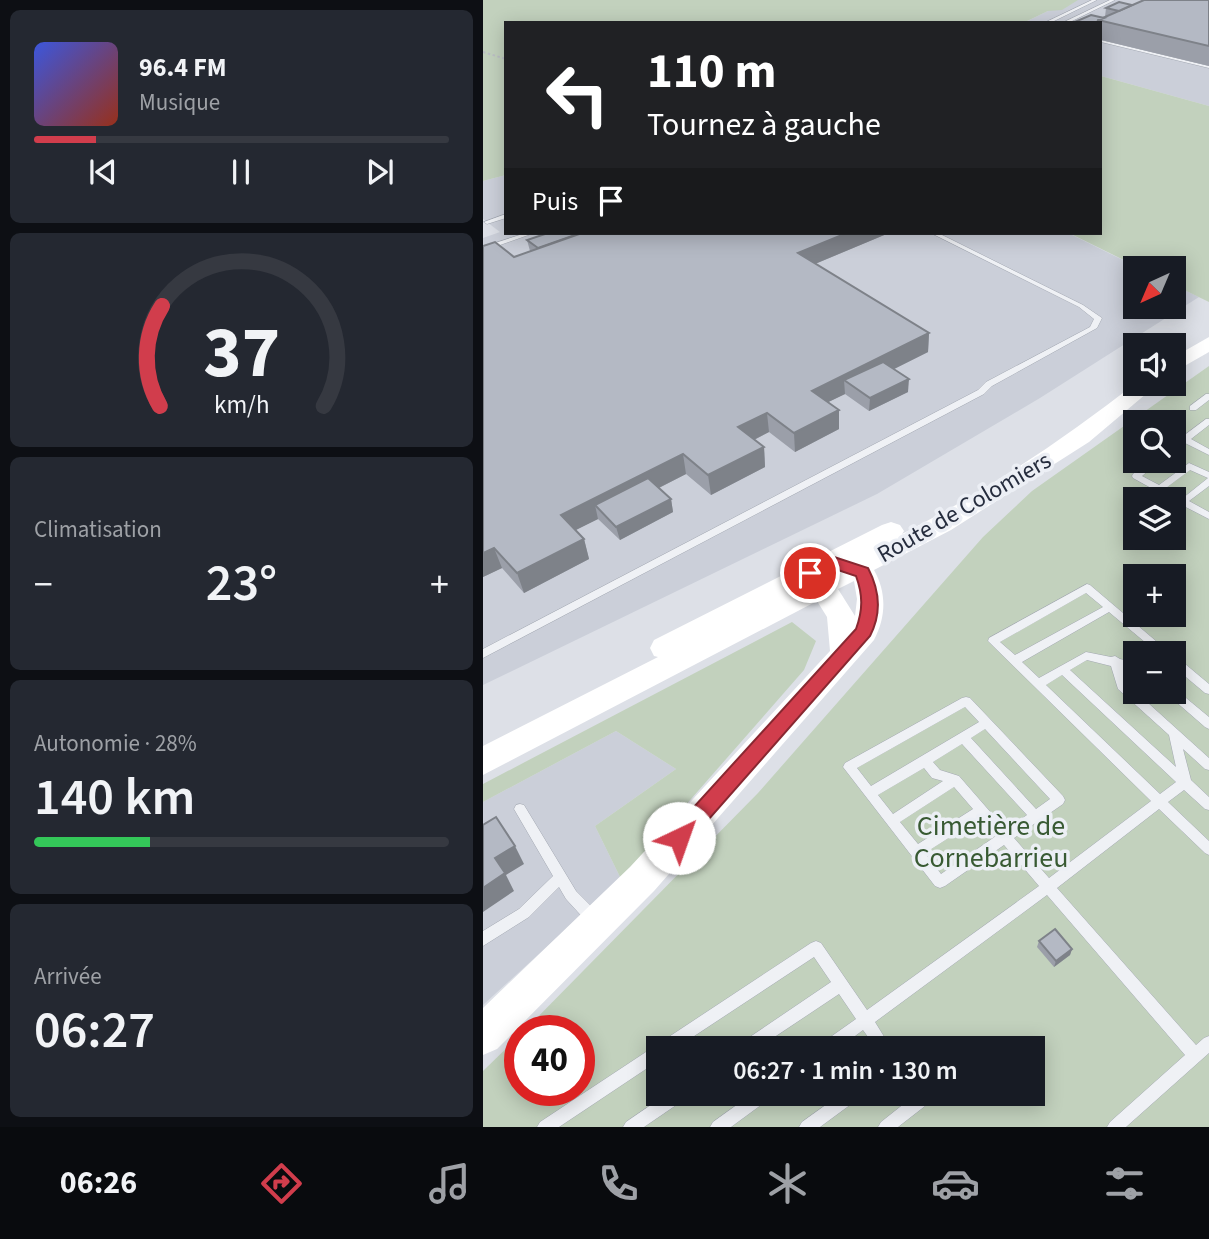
<!DOCTYPE html>
<html lang="fr">
<meta charset="utf-8">
<style>
:root{--surface:#171b24;--page:#242831;--text:#f1f3f6;--muted:#9ea1a6;--line:#363941;--accent:#d13d4c}
body{margin:0;font-family:"Source Sans 3",sans-serif;background:var(--page);color:var(--text);height:100vh;display:flex;flex-direction:column;font-size:26px;white-space:nowrap}
*{box-sizing:border-box;margin:0}
p{font-size:23px;color:var(--muted)}
.icon{flex:none;width:38px;height:38px;fill:none;stroke:currentColor;stroke-width:2;stroke-linecap:round;stroke-linejoin:round}
.map{position:relative;flex:1;overflow:hidden}
.panel{display:flex;flex-direction:column;gap:10px;padding:10px;background:#0d0f14;width:483px}
.panel>*{flex:none}
.banner{position:absolute;left:21px;top:21px;width:598px;height:214px;border-radius:0px;box-shadow:0 4px 18px #0003;background:#202124;color:#fff;overflow:hidden}
.needle{width:46px;rotate:224deg}
.tools{position:absolute;left:640px;top:256px;display:grid;gap:14px}
.tools a{display:grid;place-items:center;width:63px;height:63px;border-radius:0px;background:var(--surface);box-shadow:0 4px 18px #0003;font-size:35px}
.speed{position:absolute;left:21px;top:1015px;display:flex;gap:14px;font-size:35px;font-weight:700;text-align:center}
.speed>*{display:grid;place-content:center;width:91px;height:91px;border-radius:50%;background:var(--surface);box-shadow:0 4px 18px #0003;line-height:1}
.speed .limit{border:10px solid #d22;background:#fff;color:#111}
.pin{position:absolute;display:grid;place-items:center;width:60px;height:60px;color:#fff;margin:-30px;border:4px solid #fff;border-radius:50%;box-shadow:0 2px 7px #0007}
.me{position:absolute;width:77px;margin:-38px;rotate:42deg;stroke-linejoin:round;filter:drop-shadow(0 0 5px #0008)}
.turn{display:flex;align-items:center;gap:24px;height:147px;padding:0 28px;font-size:32px}
.turn .icon{width:91px;height:91px;stroke-width:2.5}
.turn b{display:block;font-size:49px;line-height:60px}
.then{display:flex;align-items:center;height:66px;padding:0 28px;background:#0003;gap:14px;font-size:26px}
.big{font-size:52px;font-weight:600;line-height:1.1}
.panel .tile{flex:1;display:flex;flex-direction:column;justify-content:center;gap:10px;min-width:0;padding:0 24px;border-radius:10px;background:var(--page)}
.panel .dial{align-items:center;gap:0}
.dial svg{height:182px;overflow:visible;fill:none;stroke:var(--line);stroke-width:7;stroke-linecap:round;text-anchor:middle}
.dial text{fill:var(--text);stroke:none}
.song{display:flex;align-items:center;gap:21px}
.cover{width:84px;height:84px;border-radius:10px;background:linear-gradient(135deg,hsl(230 70% 55%),hsl(10 70% 35%))}
.played{height:7px;border-radius:4px;background:linear-gradient(90deg,var(--accent) 15%,var(--line) 15%)}
.keys{display:flex;justify-content:space-around;direction:ltr}
.heat{display:flex;justify-content:space-between;align-items:center;font-size:38px;direction:ltr}
.charge{height:10px;border-radius:5px;background:linear-gradient(90deg,#34c759 28%,var(--line) 0)}
.trip{position:absolute;left:163px;top:1036px;width:399px;height:70px;border-radius:0px;background:var(--surface);box-shadow:0 4px 18px #0003;font-weight:600;line-height:70px;text-align:center}
.dock{display:flex;height:112px;justify-content:space-around;align-items:center;background:#090b0e;color:var(--muted)}
.dock .icon{width:49px;height:49px}
.dock .active{color:var(--accent)}
.dock b{font-size:32px;color:var(--text)}
main{display:flex;flex:1;min-height:0}
.map>svg:first-child{display:block}
.built{fill:#cbcfd9}
.green{fill:#c2d1bd;fill-rule:evenodd}
.lines{fill:none;stroke-linecap:round;stroke-linejoin:round}
.lane-casing{stroke:#a2a7b1;stroke-width:1}
.path{stroke:#bbbec5;stroke-width:2;stroke-dasharray:2.5 2.5;stroke-linecap:butt}
.lane{fill:#eff1f5;fill-rule:evenodd}
.secondary{fill:#fff;fill-rule:evenodd}
.wall{fill:#9b9fa9}
.shaded-wall{fill:#7e8289}
.building{fill:#b4b9c4;stroke:#7e8289;stroke-width:2}
.route{fill:#d13d4c;stroke:#882831;stroke-width:2}
.labels{text-anchor:middle;stroke-width:7;stroke-linejoin:round;paint-order:stroke}
.street-label{font-size:24px;fill:#262d3e;stroke:#eceff5}
.near-park-label{font-size:28px;fill:#385a33;stroke:#eceff5}
</style>
<main>
<section class="panel">
<div class="tile">
<div class="song"><i class="cover"></i><div><b>96.4 FM</b><p>Musique</p></div></div>
<div class="played"></div>
<div class="keys"><svg class="icon" aria-label="previous" viewBox="0 0 24 24"><path d="M18 5L8 12l10 7zM5 5v14"/></svg><svg class="icon" aria-label="pause" viewBox="0 0 24 24"><path d="M8 5v14M16 5v14"/></svg><svg class="icon" aria-label="next" viewBox="0 0 24 24"><path d="M6 5l10 7-10 7zM19 5v14"/></svg></div>
</div>
<div class="tile dial"><svg viewBox="0 0 100 80">
<path d="M14 69A42 42 0 1 1 86 69"/>
<path d="M14 69A42 42 0 0 1 15 25" stroke="#d13d4c"/>
<text x="50" y="56" font-size="32" font-weight="700">37</text>
<text x="50" y="72" font-size="11">km/h</text>
</svg></div>
<div class="tile"><p>Climatisation</p>
<div class="heat"><a>−</a><b class="big">23°</b><a>+</a></div>
</div>
<div class="tile"><p>Autonomie · 28%</p><b class="big">140 km</b><div class="charge"></div></div>
<div class="tile"><p>Arrivée</p><b class="big">06:27</b></div>
</section>
<div class="map">
<svg width="726" height="1127" viewBox="0 0 726 1127">
<rect width="100%" height="100%" fill="#dde0e7"/>
<g class="built">
<polygon points="588,0 726,0 726,106 618,76 618,23 540,23"/>
<polygon points="23,175 23,233 585,233 656,268 653,268 653,306 691,306 691,285 716,297 557,398 394,494 0,685 0,238 17,232 0,219 0,181"/>
<polygon points="133,731 193,769 112,826 138,879 0,1005 0,802"/>
</g>
<g class="green">
<polygon points="0,0 595,0 579,10 565,11 540,23 23,23 23,175 0,181"/>
<polygon points="618,76 726,106 726,302 691,285 691,268 657,268 586,233 618,233"/>
<path d="M726,366v761h-726v-56l37,-36v55h59v-59h-55l234,-238 225,-256 49,-46zM653,422h38v38h-38zM653,499h38v38h-38zM653,576h38v38h-38zM653,653h38v38h-38zM175,1048h375v46h-375z"/>
<polygon points="309,622 333,641 321,670 138,879 112,826 193,769 133,731 0,802 0,784"/>
</g>
<g class="lines">
<g class="lane-casing">
<g id="lane">
<polygon points="609,0 614,0 567,23 561,23"/>
<polygon points="627,0 632,0 585,23 579,23"/>
<polygon points="618,40 726,66 726,68 618,42"/>
<polygon points="23,214 23,218 4,224 1,222"/>
<polygon points="43,233 51,233 0,251 0,247"/>
<polygon points="448,233 455,233 600,305 619,318 614,328 509,386 501,394 0,658 0,649 495,390 503,382 607,327 611,319 596,307"/>
<polygon points="723,394 726,394 726,400 713,410 707,410 707,406"/>
<polygon points="723,419 726,419 726,425 708,439 726,449 726,455 702,443 691,450 691,443"/>
<path d="M668,460h10l-19,16 17,9 30,-22 20,9v14l-20,15 20,11v7l-35,-18v-2h-3l-38,-21 -1,-2 1,-2zM707,470l18,8 -25,20 -17,-10z"/>
<path d="M604,584l3,1 80,68h-12l-49,-41 -87,50 17,16 47,-26 25,5 4,-1 5,3 16,4v8l-13,-3 4,16 82,74v12l-4,-1 -22,-20 8,31 18,17v13l-4,-1 -21,-19 -16,12 41,39v14l-4,-2 -46,-44 -102,79 139,157 8,-7 5,-2v17l-83,74h-19l3,-5 75,-67 -138,-160 -172,127 16,26h-15l-13,-18 -24,18h-19l2,-5 34,-24 -17,-25 -81,54h-19l2,-5 90,-61 -17,-25 -138,91h-18v13l-99,66h-22l3,-5 271,-179 5,-2 5,2 46,67 172,-124 -35,-41 -59,41 -5,2 -5,-2 -92,-119 2,-4 117,-65 4,-1 4,1 93,98 2,4 -2,4 -49,34 35,40 102,-77 -163,-160 1,-3zM603,593l17,14 -88,48 -15,-13zM604,660l24,6 7,23 51,46 7,32 -106,-97zM579,675l114,107 -16,12 -114,-109zM482,707l14,15 -108,64 -14,-18zM502,729l65,70 -14,10 -65,-71zM479,744l65,71 -21,15 -47,-54 -19,-6 -7,-8zM441,768l8,10 11,3 -50,33 -15,-19zM471,787l19,22 -55,35 -18,-22zM497,818l16,18 -55,38 -16,-21z"/>
<polygon points="691,657 695,658 726,684 726,694 722,693 691,667"/>
<polygon points="691,688 726,717 726,729 722,727 684,694 683,691 691,691"/>
<polygon points="37,804 41,805 93,891 114,912 116,917 114,922 109,923 104,922 83,899 76,887 46,917 0,946 0,931 36,909 70,876 31,809 33,805"/>
<polygon points="184,1094 204,1094 202,1099 161,1127 140,1127 143,1122"/>
<polygon points="269,1094 288,1094 286,1099 248,1127 227,1127 230,1122"/>
<polygon points="358,1094 377,1094 375,1099 337,1127 316,1127 319,1122"/>
<polygon points="425,1094 441,1094 445,1101 442,1106 415,1127 395,1127 398,1122 427,1099"/>
</g>
</g>
<polyline class="path" points="0,52 23,59"/>
<use href="#lane" class="lane"/>
<g class="secondary">
<polygon points="726,337 726,352 691,372 691,357"/>
<path d="M653,383h23l-70,59 -138,88 -77,40c13,23 12,47 0,70l-220,251 -157,158 -14,6v-47l147,-141 200,-216 -3,-34 -10,-16 -334,174v-29l175,-89 -4,-1 -4,-8 4,-8 228,-115 9,-3 9,3 4,6 -2,3c83,-42 161,-94 234,-151zM371,581l3,18 -2,17 -17,-27z"/>
</g>
</g>
<g class="wall">
<polygon points="726,0 726,66 618,40 618,23 593,23 594,21 622,17 623,8 649,5"/>
<polygon points="406,233 332,264 446,333 445,352 411,369 425,392 386,411 362,394 345,402 356,429 312,452 286,432 271,440 281,447 282,467 228,495 203,474 176,488 188,499 190,512 137,540 115,519 92,530 101,539 106,559 41,593 19,568 0,577 31,257 47,251 44,240 95,234"/>
<polygon points="556,941 589,949 587,955 571,967 554,947"/>
</g>
<g class="shaded-wall">
<polygon points="364,233 406,233 315,271 315,253"/>
<polygon points="446,333 445,352 373,388 361,380 362,394 329,410 329,391"/>
<polygon points="426,379 425,392 386,411 387,398"/>
<polygon points="356,410 356,429 312,452 311,433"/>
<polygon points="284,413 286,432 257,447 255,427"/>
<polygon points="281,447 282,467 228,495 225,475"/>
<polygon points="200,454 203,474 122,515 112,505 115,519 83,535 78,515"/>
<polygon points="188,499 190,512 137,540 133,527"/>
<polygon points="101,539 106,559 41,593 34,573"/>
<polygon points="11,548 19,568 0,577 0,553"/>
<polygon points="32,846 41,864 23,875 31,891 0,912 0,888 12,858"/>
<polygon points="589,949 587,955 571,967 573,961"/>
</g>
<g class="building">
<polygon points="661,0 726,0 726,46 615,20"/>
<polygon points="636,2 649,5 636,11 623,8"/>
<polygon points="608,15 621,18 615,20 614,23 602,23 594,21"/>
<polygon points="65,233 93,233 95,234 55,248 44,240"/>
<polygon points="99,233 364,233 315,253 446,333 329,391 356,410 311,433 284,413 255,427 281,447 225,475 200,454 78,515 101,539 34,573 11,548 0,553 0,246 12,242 31,257"/>
<polygon points="400,362 426,379 387,398 361,380"/>
<polygon points="165,478 188,499 133,527 112,505"/>
<polygon points="13,817 32,846 12,858 22,873 0,888 0,825"/>
<polygon points="572,929 589,949 573,961 556,941"/>
</g>
<path class="route" d="M348,556l37,12c12,23 14,45 2,68l-183,208 -8,3 -7,-3 -3,-6 3,-7 184,-202c7,-19 7,-34 0,-53l-24,-8 -22,11 -8,-6 2,-4z"/>
<g class="labels">
<g class="street-label">
<text transform="translate(481 507) rotate(-30)" y="8">Route de Colomiers</text>
</g>
<g class="near-park-label">
<text x="508" y="835">Cimetière de<tspan x="508" dy="32">Cornebarrieu</tspan></text>
</g>
</g>
</svg>
<div class="tools">
<a><svg class="needle" viewBox="-14 -14 28 28"><path d="M0-13l5 13h-10z" fill="#e53935"/><path d="M0 13l5-13h-10z" fill="#9ea1a6"/></svg></a>
<a><svg class="icon" aria-label="sound" viewBox="0 0 24 24"><path d="M4 9h4l5-4v14l-5-4H4zM17 9q2 3 0 6"/></svg></a>
<a><svg class="icon" aria-label="search" viewBox="0 0 24 24"><circle cx="10" cy="10" r="6"/><path d="M15 15l6 6"/></svg></a>
<a><svg class="icon" aria-label="layers" viewBox="0 0 24 24"><path d="M12 4l9 5-9 5-9-5zM3 14l9 5 9-5"/></svg></a>
<a>+</a>
<a>−</a>
</div>
<div class="speed"><div class="limit">40</div></div>
<div class="pin" style="left:327px;top:573px;background:#d93025"><svg class="icon" aria-label="arrive" viewBox="0 0 24 24"><path d="M6 21V4h12l-3 4 3 4H6"/></svg></div>
<svg class="me" style="left:196px;top:838px" viewBox="-20 -20 40 40"><circle r="19" fill="#fff"/><path d="M0-13L10 11 0 6-10 11z" fill="#d13d4c"/></svg>
<div class="trip">06:27 · 1 min · 130 m</div>
<div class="banner">
<div class="turn"><svg class="icon" aria-label="left" viewBox="0 0 24 24"><path d="M17 20v-9H6M10 6l-5 5 5 5"/></svg><div><b>110 m</b>Tournez à gauche</div></div>
<div class="then">Puis<svg class="icon" aria-label="arrive" viewBox="0 0 24 24"><path d="M6 21V4h12l-3 4 3 4H6"/></svg></div>
</div>
</div>
</main>
<nav class="dock">
<b>06:26</b>
<svg class="icon active" aria-label="directions" viewBox="0 0 24 24"><path d="M12 3l9 9-9 9-9-9zM9 14v-3h6M13 9l2 2-2 2"/></svg>
<svg class="icon" aria-label="music" viewBox="0 0 24 24"><path d="M9 18V5l10-2v13"/><circle cx="6" cy="18" r="3"/><circle cx="16" cy="16" r="3"/></svg>
<svg class="icon" aria-label="phone" viewBox="0 0 24 24"><path d="M5 4h4l2 5-3 2q2 4 5 5l2-3 5 2v4C11 20 4 13 5 4z"/></svg>
<svg class="icon" aria-label="climate" viewBox="0 0 24 24"><path d="M12 3v18M4 7l16 10M4 17L20 7"/></svg>
<svg class="icon" aria-label="car" viewBox="0 0 24 24"><path d="M5 17H2v-5l4-1 3-4h7l3 4 3 1v5h-3M9 17h6M6 11h13"/><circle cx="7" cy="17" r="2"/><circle cx="17" cy="17" r="2"/></svg>
<svg class="icon" aria-label="filters" viewBox="0 0 24 24"><path d="M4 7h16M4 17h16"/><circle cx="9" cy="7" r="2"/><circle cx="15" cy="17" r="2"/></svg>
</nav>
